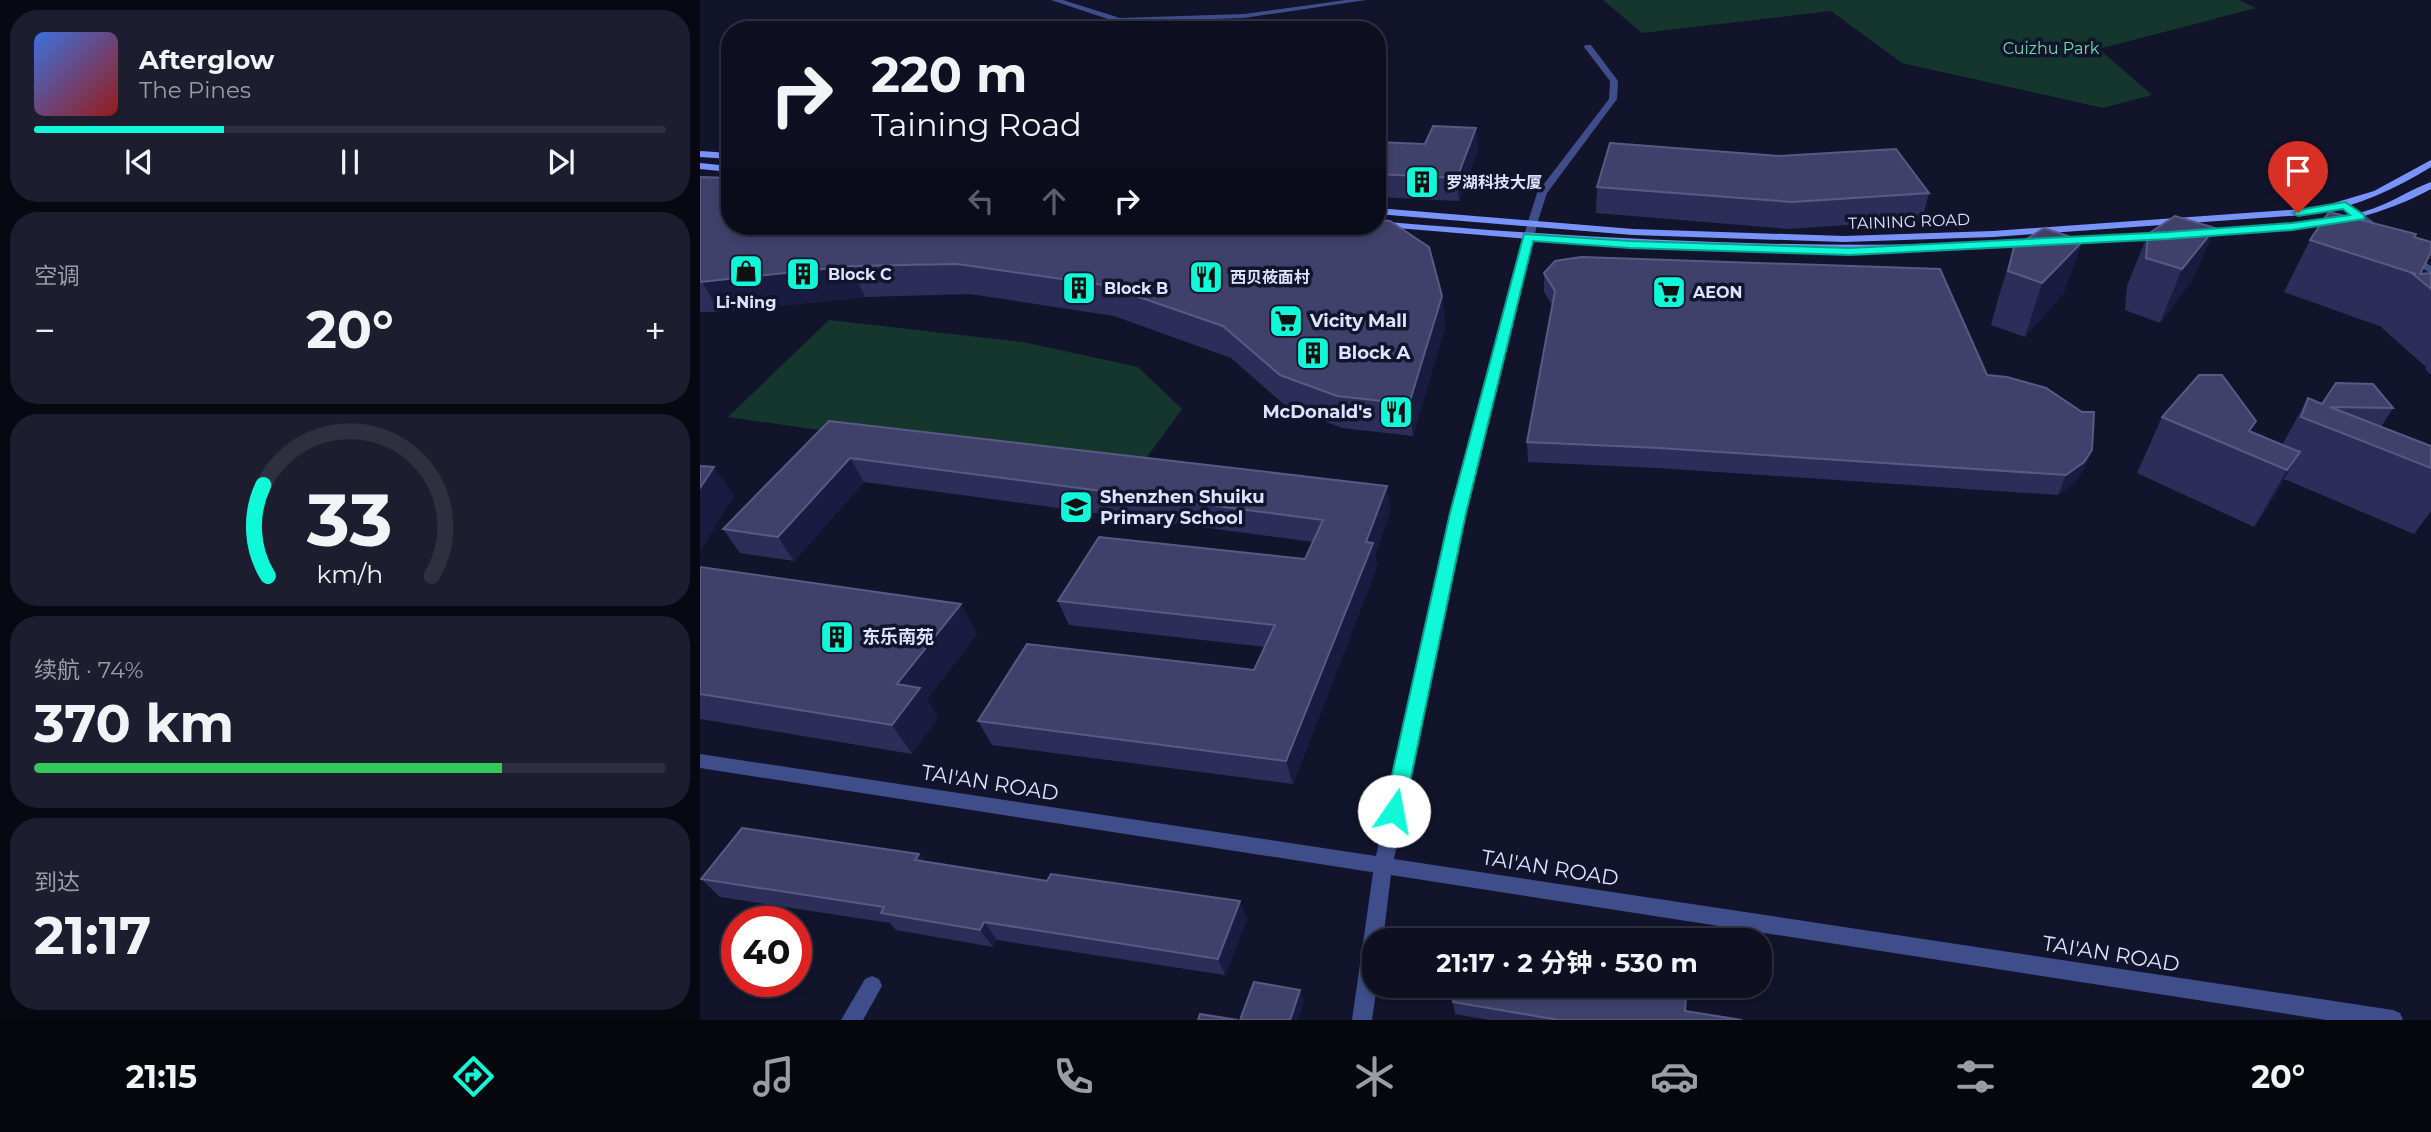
<!DOCTYPE html>
<html lang="zh">
<meta charset="utf-8">
<style>
:root{--surface:#0e0f21;--page:#1c1d2e;--text:#f1f3f6;--muted:#9b9ca5;--line:#2e2f3f;--accent:#0ff9d9}
body{margin:0;font-family:Montserrat,"Noto Sans SC",sans-serif;background:var(--page);color:var(--text);height:100vh;display:flex;flex-direction:column;font-size:26px;white-space:nowrap}
*{box-sizing:border-box;margin:0}
p{font-size:23px;color:var(--muted)}
.icon{flex:none;width:38px;height:38px;fill:none;stroke:currentColor;stroke-width:2;stroke-linecap:round;stroke-linejoin:round}
.map{position:relative;flex:1;overflow:hidden}
.sheet{display:flex;flex-direction:column;gap:10px;padding:10px;background:#080812;width:700px}
.sheet>*{flex:none}
.banner{position:absolute;left:21px;top:21px;width:665px;height:214px;border-radius:28px;box-shadow:0 4px 10px #0003,0 0 0 2px var(--line);background:#0e0f21;color:var(--text);overflow:hidden}
.speed{position:absolute;left:21px;top:906px;display:flex;gap:14px;font-size:35px;font-weight:700;text-align:center}
.speed>*{display:grid;place-content:center;width:91px;height:91px;border-radius:50%;background:var(--surface);box-shadow:0 4px 10px #0003,0 0 0 2px var(--line);line-height:1}
.speed .limit{border:10px solid #d22;background:#fff;color:#111}
.pin{position:absolute;display:grid;place-items:center;width:60px;height:60px;color:#fff;margin:-72px -30px;border-radius:50% 50% 50% 0;rotate:-45deg;box-shadow:0 0 7px #0007}
.pin .icon{rotate:45deg}
.me{position:absolute;width:77px;margin:-38px;rotate:12deg;stroke-linejoin:round;filter:drop-shadow(0 0 5px #0008)}
.turn{display:flex;align-items:center;gap:24px;height:147px;padding:0 35px;font-size:32px}
.turn .icon{width:91px;height:91px;stroke-width:2.5}
.turn b{display:block;font-size:49px;line-height:60px}
.lanes{display:flex;align-items:center;height:66px;padding:0 35px;background:#0003;justify-content:center;gap:35px;direction:ltr}
.lanes .off{opacity:.35}
.big{font-size:52px;font-weight:700;line-height:1.1}
.sheet .widget{flex:1;display:flex;flex-direction:column;justify-content:center;gap:10px;min-width:0;padding:0 24px;border-radius:28px;background:var(--page)}
.sheet .dial{align-items:center;gap:0}
.dial svg{height:182px;overflow:visible;fill:none;stroke:var(--line);stroke-width:7;stroke-linecap:round;text-anchor:middle}
.dial text{fill:var(--text);stroke:none}
.song{display:flex;align-items:center;gap:21px}
.cover{width:84px;height:84px;border-radius:10px;background:linear-gradient(135deg,hsl(220 70% 55%),hsl(0 70% 35%))}
.played{height:7px;border-radius:4px;background:linear-gradient(90deg,var(--accent) 30%,var(--line) 30%)}
.keys{display:flex;justify-content:space-around;direction:ltr}
.heat{display:flex;justify-content:space-between;align-items:center;font-size:38px;direction:ltr}
.charge{height:10px;border-radius:5px;background:linear-gradient(90deg,#34c759 74%,var(--line) 0)}
.trip{position:absolute;left:662px;top:928px;width:410px;height:70px;border-radius:28px;background:var(--surface);box-shadow:0 4px 10px #0003,0 0 0 2px var(--line);font-weight:700;line-height:70px;text-align:center}
.tabs{display:flex;height:112px;justify-content:space-around;align-items:center;background:#06060d;color:var(--muted)}
.tabs .icon{width:49px;height:49px}
.tabs .current{color:var(--accent)}
.tabs b{font-size:32px;color:var(--text)}
main{display:flex;flex:1;min-height:0}
.map>svg:first-child{display:block}
.green{fill:#15362d}
.lines{fill:none;stroke-linecap:round;stroke-linejoin:round}
.minor{fill:#3f4e8a;fill-rule:evenodd}
.tertiary{fill:#3f4e8a;fill-rule:evenodd}
.secondary{fill:#7894fc;fill-rule:evenodd}
.wall{fill:#2c2e59}
.shaded-wall{fill:#1a1b40}
.building{fill:#3f416b;stroke:#585a82;stroke-width:2}
.route{fill:#0ff9d9;stroke:#0aa28d;stroke-width:2}
.labels{text-anchor:middle;stroke-width:7;stroke-linejoin:round;paint-order:stroke}
.far-park-label{font-size:16px;fill:#6adfa6;stroke:#12142c}
.far-poi-label{font-size:16px;font-weight:bold;fill:#dee2fe;stroke:#12142c;text-anchor:start}
.far-street-label{font-size:16px;fill:#dee2fe;stroke:#12142c}
.poi-label{font-size:18px;font-weight:bold;fill:#dee2fe;stroke:#12142c;text-anchor:start}
.near-street-label{font-size:21px;fill:#dee2fe;stroke:#12142c}
</style>
<main>
<section class="sheet">
<div class="widget">
<div class="song"><i class="cover"></i><div><b>Afterglow</b><p>The Pines</p></div></div>
<div class="played"></div>
<div class="keys"><svg class="icon" aria-label="previous" viewBox="0 0 24 24"><path d="M18 5L8 12l10 7zM5 5v14"/></svg><svg class="icon" aria-label="pause" viewBox="0 0 24 24"><path d="M8 5v14M16 5v14"/></svg><svg class="icon" aria-label="next" viewBox="0 0 24 24"><path d="M6 5l10 7-10 7zM19 5v14"/></svg></div>
</div>
<div class="widget"><p>空调</p>
<div class="heat"><a>−</a><b class="big">20°</b><a>+</a></div>
</div>
<div class="widget dial"><svg viewBox="0 0 100 80">
<path d="M14 69A42 42 0 1 1 86 69"/>
<path d="M14 69A42 42 0 0 1 12 29" stroke="#0ff9d9"/>
<text x="50" y="56" font-size="32" font-weight="700">33</text>
<text x="50" y="72" font-size="11">km/h</text>
</svg></div>
<div class="widget"><p>续航 · 74%</p><b class="big">370 km</b><div class="charge"></div></div>
<div class="widget"><p>到达</p><b class="big">21:17</b></div>
</section>
<div class="map">
<svg width="1731" height="1020" viewBox="0 0 1731 1020">
<rect width="100%" height="100%" fill="#12142c"/>
<g class="green">
<polygon points="903,0 1539,0 1556,8 1399,49 1452,95 1403,108 1202,63 1131,11 942,33"/>
<polygon points="129,320 323,342 438,367 482,409 434,475 28,417"/>
</g>
<g class="lines">
<g class="minor">
<polygon points="351,0 363,0 420,18 544,14 646,0 666,0 544,18 425,22 431,30 423,30 417,22"/>
<polygon points="885,45 891,45 918,81 917,99 847,193 836,227 828,227 827,225 837,193 909,99 910,81 884,47"/>
<polygon points="683,857 690,860 692,866 683,940 674,940 674,985 677,985 672,1020 652,1020 674,866 676,860"/>
<polygon points="172,976 179,979 182,986 163,1020 141,1020 165,979"/>
</g>
<g class="tertiary">
<polygon points="1641,203 1649,203 1684,230 1684,234 1676,234 1641,207"/>
<polygon points="832,222 837,225 765,513 694,859 1693,1010 1700,1013 1703,1020 1626,1020 0,768 0,754 676,856 751,513 827,225"/>
<polygon points="1710,252 1731,266 1731,274 1706,257 1705,255"/>
</g>
<g class="secondary">
<polygon points="0,151 30,153 30,159 0,157"/>
<path d="M1731,160v7c-37,23 -72,38 -114,47l-324,23 -149,5 -211,-7 -256,-21v-6l256,21 211,7 149,-5 324,-23 57,-17z"/>
<polygon points="0,163 30,166 30,172 0,169"/>
<path d="M1731,182v7c-73,40 -153,43 -235,47l-5,-3 5,-3c58,-3 120,-3 176,-21 21,-7 39,-20 59,-27z"/>
<path d="M677,221c220,19 439,30 659,20l5,3 -5,3 -165,5 -165,-2 -164,-10 -169,-14h4z"/>
<polygon points="1465,233 1469,234 1469,238 1363,245 1358,242 1363,239"/>
</g>
</g>
<g class="wall">
<polygon points="677,142 778,150 759,201 677,197"/>
<polygon points="0,177 742,296 745,327 713,436 642,428 587,407 531,358 414,316 270,294 165,297 20,312 0,312"/>
<polygon points="897,187 1229,193 1222,220 1088,229 896,213"/>
<polygon points="1515,228 1492,280 1460,323 1425,310 1427,286 1448,234"/>
<polygon points="1610,240 1720,274 1731,273 1731,375 1725,369 1726,367 1682,328 1682,327 1584,292"/>
<polygon points="1314,247 1364,293 1325,337 1291,325 1298,299"/>
<polygon points="844,273 1287,375 1392,450 1384,469 1375,482 1358,495 958,468 828,462 827,442 852,305 844,292"/>
<polygon points="1608,398 1622,404 1693,408 1681,427 1731,446 1731,511 1714,534 1584,479 1567,508 1554,527 1437,473 1462,417 1556,421 1550,431 1582,445"/>
<polygon points="129,421 691,510 675,555 677,567 593,784 292,745 278,721 554,670 565,647 369,625 358,601 605,559 613,542 164,482 94,561 40,553 23,529"/>
<polygon points="0,567 277,634 227,699 238,717 212,754 0,719"/>
<polygon points="219,854 225,862 347,881 540,901 547,919 525,975 297,940 293,947 196,930 190,923 20,897 1,879"/>
<polygon points="753,1002 985,1011 1042,1020 789,1020 755,1014"/>
</g>
<g class="shaded-wall">
<polygon points="776,128 778,150 759,201 757,178"/>
<polygon points="1515,228 1492,280 1460,323 1482,269"/>
<polygon points="1383,241 1364,293 1325,337 1342,283"/>
<polygon points="150,266 165,297 20,312 2,282"/>
<polygon points="742,296 745,327 713,436 709,404"/>
<polygon points="1392,450 1384,469 1375,482 1358,495 1366,475"/>
<polygon points="1600,452 1567,508 1554,527 1587,470"/>
<polygon points="150,458 164,482 94,561 78,537"/>
<polygon points="14,467 34,496 0,552 0,488"/>
<polygon points="687,486 691,510 675,555 677,567 593,784 586,761"/>
<polygon points="261,604 277,634 227,699 238,717 212,754 192,725 197,684"/>
<polygon points="219,854 232,872 215,860"/>
<polygon points="540,901 547,919 525,975 518,959"/>
<polygon points="284,922 297,940 293,947 280,930"/>
<polygon points="600,990 604,1002 598,1020 590,1020"/>
</g>
<g class="building">
<polygon points="733,126 776,128 757,178 677,174 677,142 725,144"/>
<polygon points="910,143 1079,156 1196,149 1229,193 1092,202 897,187"/>
<polygon points="0,177 30,178 30,226 677,226 677,220 690,221 729,247 742,296 709,404 637,396 580,375 523,326 404,285 257,264 150,266 0,282"/>
<polygon points="1629,212 1716,234 1714,237 1731,242 1731,252 1720,274 1731,273 1731,289 1713,274 1716,274 1610,240"/>
<polygon points="1475,216 1515,228 1482,269 1446,258 1448,234"/>
<polygon points="1344,228 1383,241 1342,283 1308,271 1314,247"/>
<polygon points="881,257 1240,269 1287,375 1307,377 1346,388 1382,412 1394,412 1392,450 1384,462 1366,475 959,448 827,442 855,291 844,273 855,261"/>
<polygon points="1499,375 1522,375 1556,421 1549,431 1600,452 1587,470 1462,417"/>
<polygon points="1636,383 1673,384 1693,408 1630,407 1731,446 1731,468 1601,417 1608,398 1622,404"/>
<polygon points="129,421 687,486 666,542 673,543 586,761 278,721 327,644 554,670 575,625 358,601 399,537 605,559 623,520 150,458 78,537 23,529"/>
<polygon points="0,466 14,467 0,488"/>
<polygon points="0,567 261,604 197,684 220,688 192,725 0,694"/>
<polygon points="42,828 219,854 215,860 347,881 351,874 540,901 518,959 284,922 280,930 181,913 184,907 1,879"/>
<polygon points="554,982 600,990 590,1020 540,1020"/>
<polygon points="757,985 916,985 986,996 985,1011 1042,1020 859,1020 753,1002"/>
<polygon points="500,1014 538,1020 498,1020"/>
</g>
<polygon class="route" points="1645,202 1664,215 1664,219 1592,230 1468,239 1150,255 930,248 833,241 766,513 704,811 701,818 694,820 687,818 684,811 750,513 824,234 930,241 1150,248 1468,232 1592,223 1650,215 1643,209 1598,216 1593,213 1598,210"/>
<defs>
<g id="building-square" transform="scale(1.75)"><rect x="-9" y="-9" width="18" height="18" rx="4" fill="#0ff9d9" stroke="#12142c"/><path d="M-4-6H4V6H1V3H-1V6H-4ZM-2.5-4.3h1.7v1.8h-1.7ZM.8-4.3h1.7v1.8H.8ZM-2.5-1h1.7V.8h-1.7ZM.8-1h1.7V.8H.8Z" fill="#111"/></g>
<g id="shop-square" transform="scale(1.75)"><rect x="-9" y="-9" width="18" height="18" rx="4" fill="#0ff9d9" stroke="#12142c"/><path d="M-5-2.5h2.3a2.7 3.5 0 0 1 5.4 0H5L5.5 6h-11ZM-1.5-2.5h3a1.5 2.3 0 0 0-3 0Z" fill="#111"/></g>
<g id="restaurant-square" transform="scale(1.75)"><rect x="-9" y="-9" width="18" height="18" rx="4" fill="#0ff9d9" stroke="#12142c"/><path d="M-5-6h1v4h1v-4h1v4h1v-4h1v5L-1.5 .5V6h-2V.5L-5-1ZM5-6V6H3V1.5H1.5Q1.5-4 5-6Z" fill="#111"/></g>
<g id="supermarket-square" transform="scale(1.75)"><rect x="-9" y="-9" width="18" height="18" rx="4" fill="#0ff9d9" stroke="#12142c"/><path d="M-6-5.5h2.5l.6 2H6L4.5 2H-2.5L-4.4-4H-6ZM-1.5 3.2a1.3 1.3 0 1 0 .1 0ZM3 3.2a1.3 1.3 0 1 0 .1 0Z" fill="#111"/></g>
<g id="school-square" transform="scale(1.75)"><rect x="-9" y="-9" width="18" height="18" rx="4" fill="#0ff9d9" stroke="#12142c"/><path d="M0-5L7-2L0 1L-7-2ZM-4 1L0 2.5L4 1V4Q0 6-4 4Z" fill="#111"/></g>
</defs>
<g fill-rule="evenodd">
<use href="#building-square" x="722" y="182"/>
<use href="#shop-square" x="46" y="271"/>
<use href="#building-square" x="103" y="274"/>
<use href="#restaurant-square" x="506" y="277"/>
<use href="#building-square" x="379" y="288"/>
<use href="#supermarket-square" x="969" y="292"/>
<use href="#supermarket-square" x="586" y="321"/>
<use href="#building-square" x="613" y="353"/>
<use href="#restaurant-square" x="696" y="412"/>
<use href="#school-square" x="376" y="507"/>
<use href="#building-square" x="137" y="637"/>
</g>
<g class="labels">
<g class="far-park-label">
<text x="1351" y="54">Cuizhu Park</text>
</g>
<g class="far-poi-label">
<text x="746" y="188">罗湖科技大厦</text>
<text x="128" y="280">Block C</text>
<text x="530" y="283">西贝莜面村</text>
<text x="404" y="294">Block B</text>
<text x="993" y="298">AEON</text>
<text x="46" y="308" text-anchor="middle">Li-Ning</text>
</g>
<g class="far-street-label">
<text transform="translate(1209 221) rotate(-2)" y="6">TAINING ROAD</text>
</g>
<g class="poi-label">
<text x="610" y="327">Vicity Mall</text>
<text x="638" y="359">Block A</text>
<text x="672" y="418" text-anchor="end">McDonald's</text>
<text x="400" y="503">Shenzhen Shuiku<tspan x="400" dy="21">Primary School</tspan></text>
<text x="162" y="643">东乐南苑</text>
</g>
<g class="near-street-label">
<text transform="translate(290 783) rotate(9)" y="7">TAI'AN ROAD</text>
<text transform="translate(850 868) rotate(9)" y="7">TAI'AN ROAD</text>
<text transform="translate(1411 954) rotate(9)" y="7">TAI'AN ROAD</text>
</g>
</g>
</svg>
<div class="speed"><div class="limit">40</div></div>
<div class="pin" style="left:1598px;top:213px;background:#d93025"><svg class="icon" aria-label="arrive" viewBox="0 0 24 24"><path d="M6 21V4h12l-3 4 3 4H6"/></svg></div>
<svg class="me" style="left:694px;top:811px" viewBox="-20 -20 40 40"><circle r="19" fill="#fff"/><path d="M0-13L10 11 0 6-10 11z" fill="#0ff9d9"/></svg>
<div class="trip">21:17 · 2 分钟 · 530 m</div>
<div class="banner">
<div class="turn"><svg class="icon" aria-label="right" viewBox="0 0 24 24"><path d="M7 20v-9h11M14 6l5 5-5 5"/></svg><div><b>220 m</b>Taining Road</div></div>
<div class="lanes"><svg class="icon off" aria-label="left" viewBox="0 0 24 24"><path d="M17 20v-9H6M10 6l-5 5 5 5"/></svg><svg class="icon off" aria-label="ahead" viewBox="0 0 24 24"><path d="M12 20V5M6 11l6-6 6 6"/></svg><svg class="icon" aria-label="right" viewBox="0 0 24 24"><path d="M7 20v-9h11M14 6l5 5-5 5"/></svg></div>
</div>
</div>
</main>
<nav class="tabs">
<b>21:15</b>
<svg class="icon current" aria-label="directions" viewBox="0 0 24 24"><path d="M12 3l9 9-9 9-9-9zM9 14v-3h6M13 9l2 2-2 2"/></svg>
<svg class="icon" aria-label="music" viewBox="0 0 24 24"><path d="M9 18V5l10-2v13"/><circle cx="6" cy="18" r="3"/><circle cx="16" cy="16" r="3"/></svg>
<svg class="icon" aria-label="phone" viewBox="0 0 24 24"><path d="M5 4h4l2 5-3 2q2 4 5 5l2-3 5 2v4C11 20 4 13 5 4z"/></svg>
<svg class="icon" aria-label="climate" viewBox="0 0 24 24"><path d="M12 3v18M4 7l16 10M4 17L20 7"/></svg>
<svg class="icon" aria-label="car" viewBox="0 0 24 24"><path d="M5 17H2v-5l4-1 3-4h7l3 4 3 1v5h-3M9 17h6M6 11h13"/><circle cx="7" cy="17" r="2"/><circle cx="17" cy="17" r="2"/></svg>
<svg class="icon" aria-label="filters" viewBox="0 0 24 24"><path d="M4 7h16M4 17h16"/><circle cx="9" cy="7" r="2"/><circle cx="15" cy="17" r="2"/></svg>
<b>20°</b>
</nav>
